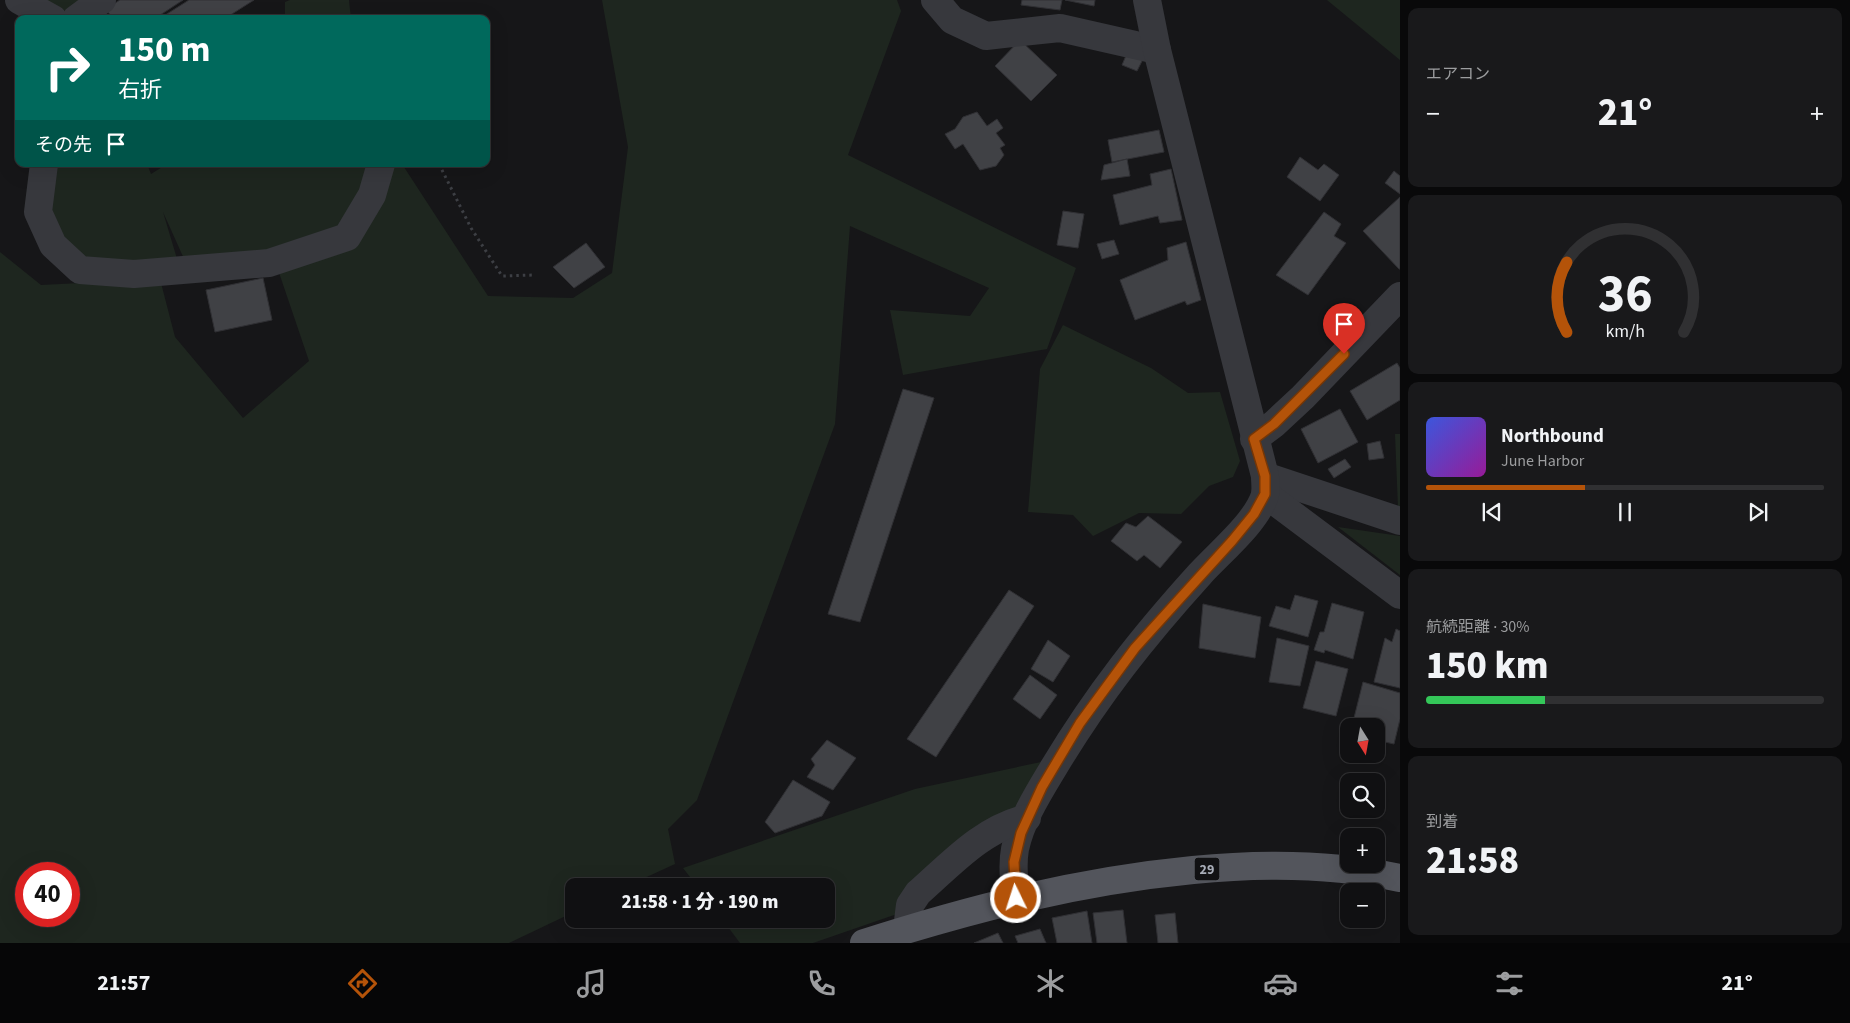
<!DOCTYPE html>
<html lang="ja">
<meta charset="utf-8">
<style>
:root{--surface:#101012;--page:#19191b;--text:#f1f3f6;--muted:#9c9d9f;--line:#303032;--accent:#b45309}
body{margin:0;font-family:"Source Sans 3","Noto Sans JP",sans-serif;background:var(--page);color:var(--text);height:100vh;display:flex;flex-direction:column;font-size:19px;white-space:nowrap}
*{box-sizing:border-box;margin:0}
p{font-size:16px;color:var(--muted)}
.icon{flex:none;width:28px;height:28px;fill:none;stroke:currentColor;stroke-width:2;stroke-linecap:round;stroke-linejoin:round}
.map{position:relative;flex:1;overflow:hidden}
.sheet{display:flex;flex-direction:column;gap:8px;padding:8px;background:#09090a;width:450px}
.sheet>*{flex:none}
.banner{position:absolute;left:15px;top:15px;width:475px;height:152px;border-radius:10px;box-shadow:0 5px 20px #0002,0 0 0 1px var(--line);background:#00695c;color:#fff;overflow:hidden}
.needle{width:32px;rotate:169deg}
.tools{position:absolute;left:1340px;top:718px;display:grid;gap:10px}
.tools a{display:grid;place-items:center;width:45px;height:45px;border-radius:10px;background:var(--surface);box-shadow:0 5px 20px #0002,0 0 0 1px var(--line);font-size:25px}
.speed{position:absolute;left:15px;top:862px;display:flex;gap:10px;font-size:25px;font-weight:700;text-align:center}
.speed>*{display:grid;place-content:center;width:65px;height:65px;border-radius:50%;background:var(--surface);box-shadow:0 5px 20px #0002,0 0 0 1px var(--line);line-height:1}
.speed .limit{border:8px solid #d22;background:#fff;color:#111}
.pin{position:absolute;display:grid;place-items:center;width:42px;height:42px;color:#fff;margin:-51px -21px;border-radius:50% 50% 50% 0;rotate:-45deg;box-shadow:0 0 5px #0007}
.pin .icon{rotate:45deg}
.me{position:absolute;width:55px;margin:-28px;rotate:356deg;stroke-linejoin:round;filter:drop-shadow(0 0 4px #0008)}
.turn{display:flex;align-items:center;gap:18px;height:105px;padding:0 20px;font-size:22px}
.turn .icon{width:65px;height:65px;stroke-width:2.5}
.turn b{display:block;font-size:35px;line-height:42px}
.then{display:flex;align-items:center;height:48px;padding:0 20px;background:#0003;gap:10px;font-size:19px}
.big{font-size:38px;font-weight:800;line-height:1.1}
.sheet .widget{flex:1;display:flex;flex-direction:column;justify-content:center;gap:8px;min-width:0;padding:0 18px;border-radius:10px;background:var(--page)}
.sheet .dial{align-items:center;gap:0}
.dial svg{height:130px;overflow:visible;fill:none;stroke:var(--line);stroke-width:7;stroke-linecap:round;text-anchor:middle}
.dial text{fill:var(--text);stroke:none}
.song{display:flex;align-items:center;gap:15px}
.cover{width:60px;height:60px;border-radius:8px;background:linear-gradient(135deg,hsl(230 70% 55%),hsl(300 70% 35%))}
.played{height:5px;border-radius:2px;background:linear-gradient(90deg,var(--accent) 40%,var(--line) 40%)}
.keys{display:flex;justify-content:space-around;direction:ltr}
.heat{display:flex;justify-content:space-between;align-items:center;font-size:28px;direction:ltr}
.charge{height:8px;border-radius:4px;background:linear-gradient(90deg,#34c759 30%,var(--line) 0)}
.trip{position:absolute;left:565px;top:878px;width:270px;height:50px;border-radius:10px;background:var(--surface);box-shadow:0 5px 20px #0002,0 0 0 1px var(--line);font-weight:800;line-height:50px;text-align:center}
.tabs{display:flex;height:80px;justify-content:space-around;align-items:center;background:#060607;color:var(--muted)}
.tabs .icon{width:35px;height:35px}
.tabs .on{color:var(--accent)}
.tabs b{font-size:22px;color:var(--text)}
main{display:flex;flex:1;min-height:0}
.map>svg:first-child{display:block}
.green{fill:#1e261f;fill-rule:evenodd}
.building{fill:#404145;stroke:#303034}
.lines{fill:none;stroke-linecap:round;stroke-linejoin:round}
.path{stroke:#3d3f44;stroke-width:3;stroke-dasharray:2.5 4;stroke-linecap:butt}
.minor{stroke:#37383d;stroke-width:28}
.major{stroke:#53555c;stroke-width:28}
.route-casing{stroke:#753606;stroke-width:12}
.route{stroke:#b45309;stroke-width:9}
.labels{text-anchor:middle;stroke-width:4.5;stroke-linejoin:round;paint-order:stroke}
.shield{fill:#111113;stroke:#7b7e86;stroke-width:1}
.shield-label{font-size:14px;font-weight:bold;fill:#a8adb8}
</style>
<main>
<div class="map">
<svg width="1400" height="943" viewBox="0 0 1400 943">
<rect width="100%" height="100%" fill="#161618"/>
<g class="green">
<polygon points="44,0 84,0 69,13"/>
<polygon points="290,0 349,0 351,19 285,19 285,2"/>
<path d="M602,0h295l4,11 -53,144 228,113 -29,81 -144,26 -13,-65 80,6 19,-28 -139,-62 -15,198 -138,376 -29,29 7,35 -48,22h-53v26l-65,31h-509v-691l41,33 119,-6 15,58 68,81 66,-57 -37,-109 -87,9 -22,-49 15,50 -95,2 -25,-21 -13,-35 8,-44h94l4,10 16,-10h235l86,132 85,2 39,-25 16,-126zM26,874h43v42h-43z"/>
<polygon points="1327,0 1400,0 1400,60"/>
<polygon points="1063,325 1151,368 1188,393 1220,392 1240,461 1233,477 1209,486 1181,514 1139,513 1093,536 1073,515 1028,512 1040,369"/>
<polygon points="1395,434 1400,434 1400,508 1398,508"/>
<polygon points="1338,527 1400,536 1400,575"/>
<polygon points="1041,762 1014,813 897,914 813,943 740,943 722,919 826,919 826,886 697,886 683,868 915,789"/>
</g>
<g class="building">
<polygon points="120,0 183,0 154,19 113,19 106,9"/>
<polygon points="189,0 254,0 224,19 159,19"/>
<polygon points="1022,0 1062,0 1060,10 1021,5"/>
<polygon points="1065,0 1095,0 1094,6"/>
<polygon points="1020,40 1057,75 1031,101 995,66"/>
<polygon points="1128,51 1143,59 1137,71 1122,65"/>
<polygon points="977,112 987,126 997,119 1003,128 996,133 1005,145 1000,148 1004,155 996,166 980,170 963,144 955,149 945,134 955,129 963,117"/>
<polygon points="1159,130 1164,152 1112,162 1108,140"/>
<polygon points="1300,157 1318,170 1324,164 1339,175 1320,201 1287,177"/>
<polygon points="1127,159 1130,176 1101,180 1104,165"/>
<polygon points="1171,169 1182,220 1160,223 1158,216 1120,225 1113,195 1152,185 1150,174"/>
<polygon points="1394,171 1400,176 1400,194 1385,183"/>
<polygon points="1400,197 1400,269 1399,269 1363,231"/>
<polygon points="1063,211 1084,214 1078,248 1057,245"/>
<polygon points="1324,212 1341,224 1334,236 1346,243 1308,295 1276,275"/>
<polygon points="1114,240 1119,254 1102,259 1097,244"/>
<polygon points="1186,242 1201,300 1187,305 1185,301 1135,320 1120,280 1168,260 1167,248"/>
<polygon points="586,243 605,267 574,288 553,267"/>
<polygon points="263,278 272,320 215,332 206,290"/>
<polygon points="1397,363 1400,368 1400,400 1367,420 1350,391"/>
<polygon points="903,389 934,398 860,622 828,614"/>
<polygon points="1340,409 1358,442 1318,463 1301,429"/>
<polygon points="1380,441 1384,458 1369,460 1367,444"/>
<polygon points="1345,459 1351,467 1334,478 1328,469"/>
<polygon points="1148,516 1182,542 1160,568 1144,555 1137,561 1111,541 1126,523 1136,527"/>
<polygon points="1009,590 1034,606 936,757 907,739"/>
<polygon points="1295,595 1318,601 1308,637 1269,626 1276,606 1290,610"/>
<polygon points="1332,603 1364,612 1353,659 1325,650 1324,653 1314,650 1320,632 1324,632"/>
<polygon points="1203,604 1261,617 1255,658 1199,648"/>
<polygon points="1396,629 1400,631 1400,688 1374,682 1385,638 1392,642"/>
<polygon points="1277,638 1309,646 1300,686 1269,682"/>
<polygon points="1048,640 1070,656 1053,682 1031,669"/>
<polygon points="1316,661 1348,669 1336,716 1303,708"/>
<polygon points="1030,675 1057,695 1040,719 1013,699"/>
<polygon points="1363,682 1400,693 1400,719 1394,744 1376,740 1376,726 1352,726"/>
<polygon points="827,740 856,758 833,790 807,777 815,765 811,759"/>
<polygon points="793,780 830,802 822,816 775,833 765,822"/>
<polygon points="1123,910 1127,943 1097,943 1093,913"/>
<polygon points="1087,911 1092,943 1057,943 1052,918"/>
<polygon points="1175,913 1178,943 1158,943 1155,915"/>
<polygon points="1040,929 1046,943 1018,943 1015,936"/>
<polygon points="998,933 1003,943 974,943"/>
</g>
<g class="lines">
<polyline class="path" points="439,164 471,228 502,276 534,275"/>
<g class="minor">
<polyline points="19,0 53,19"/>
<polyline points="935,0 952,20 986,36 1060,28 1157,50"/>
<polyline points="76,19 102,0"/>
<polyline points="44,164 38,212 53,245 80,270 134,274 269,263 347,237 372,195 381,164"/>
<polyline points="1254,439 1274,424 1303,397 1400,296"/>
<polyline points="1265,476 1400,521"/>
<polyline points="1265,494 1400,595"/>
<path d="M1016,898c-2,-16 -4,-33 -1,-49 6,-29 24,-57 39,-82 44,-73 89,-130 146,-193 20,-22 56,-51 65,-79 1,-6 0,-13 0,-19l-108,-426 -10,-50"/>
<path d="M907,929l3,-24 8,-12c34,-30 64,-64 109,-75"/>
</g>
<path class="major" d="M864,943c109,-35 215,-62 329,-73 70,-7 138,-7 207,8"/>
</g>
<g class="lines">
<g class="route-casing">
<polyline id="route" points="1016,898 1014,862 1021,833 1042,787 1080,723 1135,648 1232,541 1254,514 1265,494 1265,476 1254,439 1274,424 1344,354"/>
</g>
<use href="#route" class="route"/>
</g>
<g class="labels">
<rect class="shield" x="1194.5" y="857.5" width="25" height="23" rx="4"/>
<g class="shield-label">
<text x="1207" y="874">29</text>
</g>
</g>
</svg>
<div class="tools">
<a><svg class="needle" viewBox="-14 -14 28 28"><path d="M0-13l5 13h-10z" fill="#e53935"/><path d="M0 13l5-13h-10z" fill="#9c9d9f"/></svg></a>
<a><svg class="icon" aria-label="search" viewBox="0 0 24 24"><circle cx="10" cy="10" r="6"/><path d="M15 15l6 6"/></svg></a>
<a>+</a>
<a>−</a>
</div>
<div class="speed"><div class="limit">40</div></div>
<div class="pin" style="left:1344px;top:354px;background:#d93025"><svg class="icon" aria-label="arrive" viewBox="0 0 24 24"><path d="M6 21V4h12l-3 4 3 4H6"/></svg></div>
<svg class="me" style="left:1016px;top:898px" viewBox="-20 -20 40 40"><circle r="17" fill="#b45309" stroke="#fff" stroke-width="3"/><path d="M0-11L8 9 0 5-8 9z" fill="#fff"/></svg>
<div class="trip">21:58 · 1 分 · 190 m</div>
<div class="banner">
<div class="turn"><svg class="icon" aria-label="right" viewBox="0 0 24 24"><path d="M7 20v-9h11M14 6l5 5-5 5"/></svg><div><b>150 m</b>右折</div></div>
<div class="then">その先<svg class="icon" aria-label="arrive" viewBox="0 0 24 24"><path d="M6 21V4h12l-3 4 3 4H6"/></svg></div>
</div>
</div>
<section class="sheet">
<div class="widget"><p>エアコン</p>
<div class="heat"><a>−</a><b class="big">21°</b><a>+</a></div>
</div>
<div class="widget dial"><svg viewBox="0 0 100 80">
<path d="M14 69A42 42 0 1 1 86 69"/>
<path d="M14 69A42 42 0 0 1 14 26" stroke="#b45309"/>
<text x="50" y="56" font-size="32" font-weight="700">36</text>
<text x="50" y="72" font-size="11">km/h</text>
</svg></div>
<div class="widget">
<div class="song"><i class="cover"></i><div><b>Northbound</b><p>June Harbor</p></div></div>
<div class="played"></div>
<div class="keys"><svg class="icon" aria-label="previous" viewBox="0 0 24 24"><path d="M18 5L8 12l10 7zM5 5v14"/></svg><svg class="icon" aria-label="pause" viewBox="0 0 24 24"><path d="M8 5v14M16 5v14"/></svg><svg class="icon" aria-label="next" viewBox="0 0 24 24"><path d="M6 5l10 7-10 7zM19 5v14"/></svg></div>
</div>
<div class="widget"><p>航続距離 · 30%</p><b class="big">150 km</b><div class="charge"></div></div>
<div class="widget"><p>到着</p><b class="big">21:58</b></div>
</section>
</main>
<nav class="tabs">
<b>21:57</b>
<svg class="icon on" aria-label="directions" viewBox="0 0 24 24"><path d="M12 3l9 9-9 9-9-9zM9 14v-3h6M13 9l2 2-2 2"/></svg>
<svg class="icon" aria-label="music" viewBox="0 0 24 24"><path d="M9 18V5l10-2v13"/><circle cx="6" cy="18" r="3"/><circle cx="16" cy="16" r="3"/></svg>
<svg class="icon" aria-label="phone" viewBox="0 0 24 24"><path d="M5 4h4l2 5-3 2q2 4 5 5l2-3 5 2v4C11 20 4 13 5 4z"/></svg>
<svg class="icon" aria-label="climate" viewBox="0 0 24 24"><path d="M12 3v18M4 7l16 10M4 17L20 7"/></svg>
<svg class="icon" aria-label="car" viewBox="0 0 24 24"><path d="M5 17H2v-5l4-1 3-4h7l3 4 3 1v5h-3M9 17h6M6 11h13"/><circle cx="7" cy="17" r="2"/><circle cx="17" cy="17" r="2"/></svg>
<svg class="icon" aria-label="filters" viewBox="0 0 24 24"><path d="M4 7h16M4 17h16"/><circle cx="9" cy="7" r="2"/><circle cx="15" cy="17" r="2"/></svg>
<b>21°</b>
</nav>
